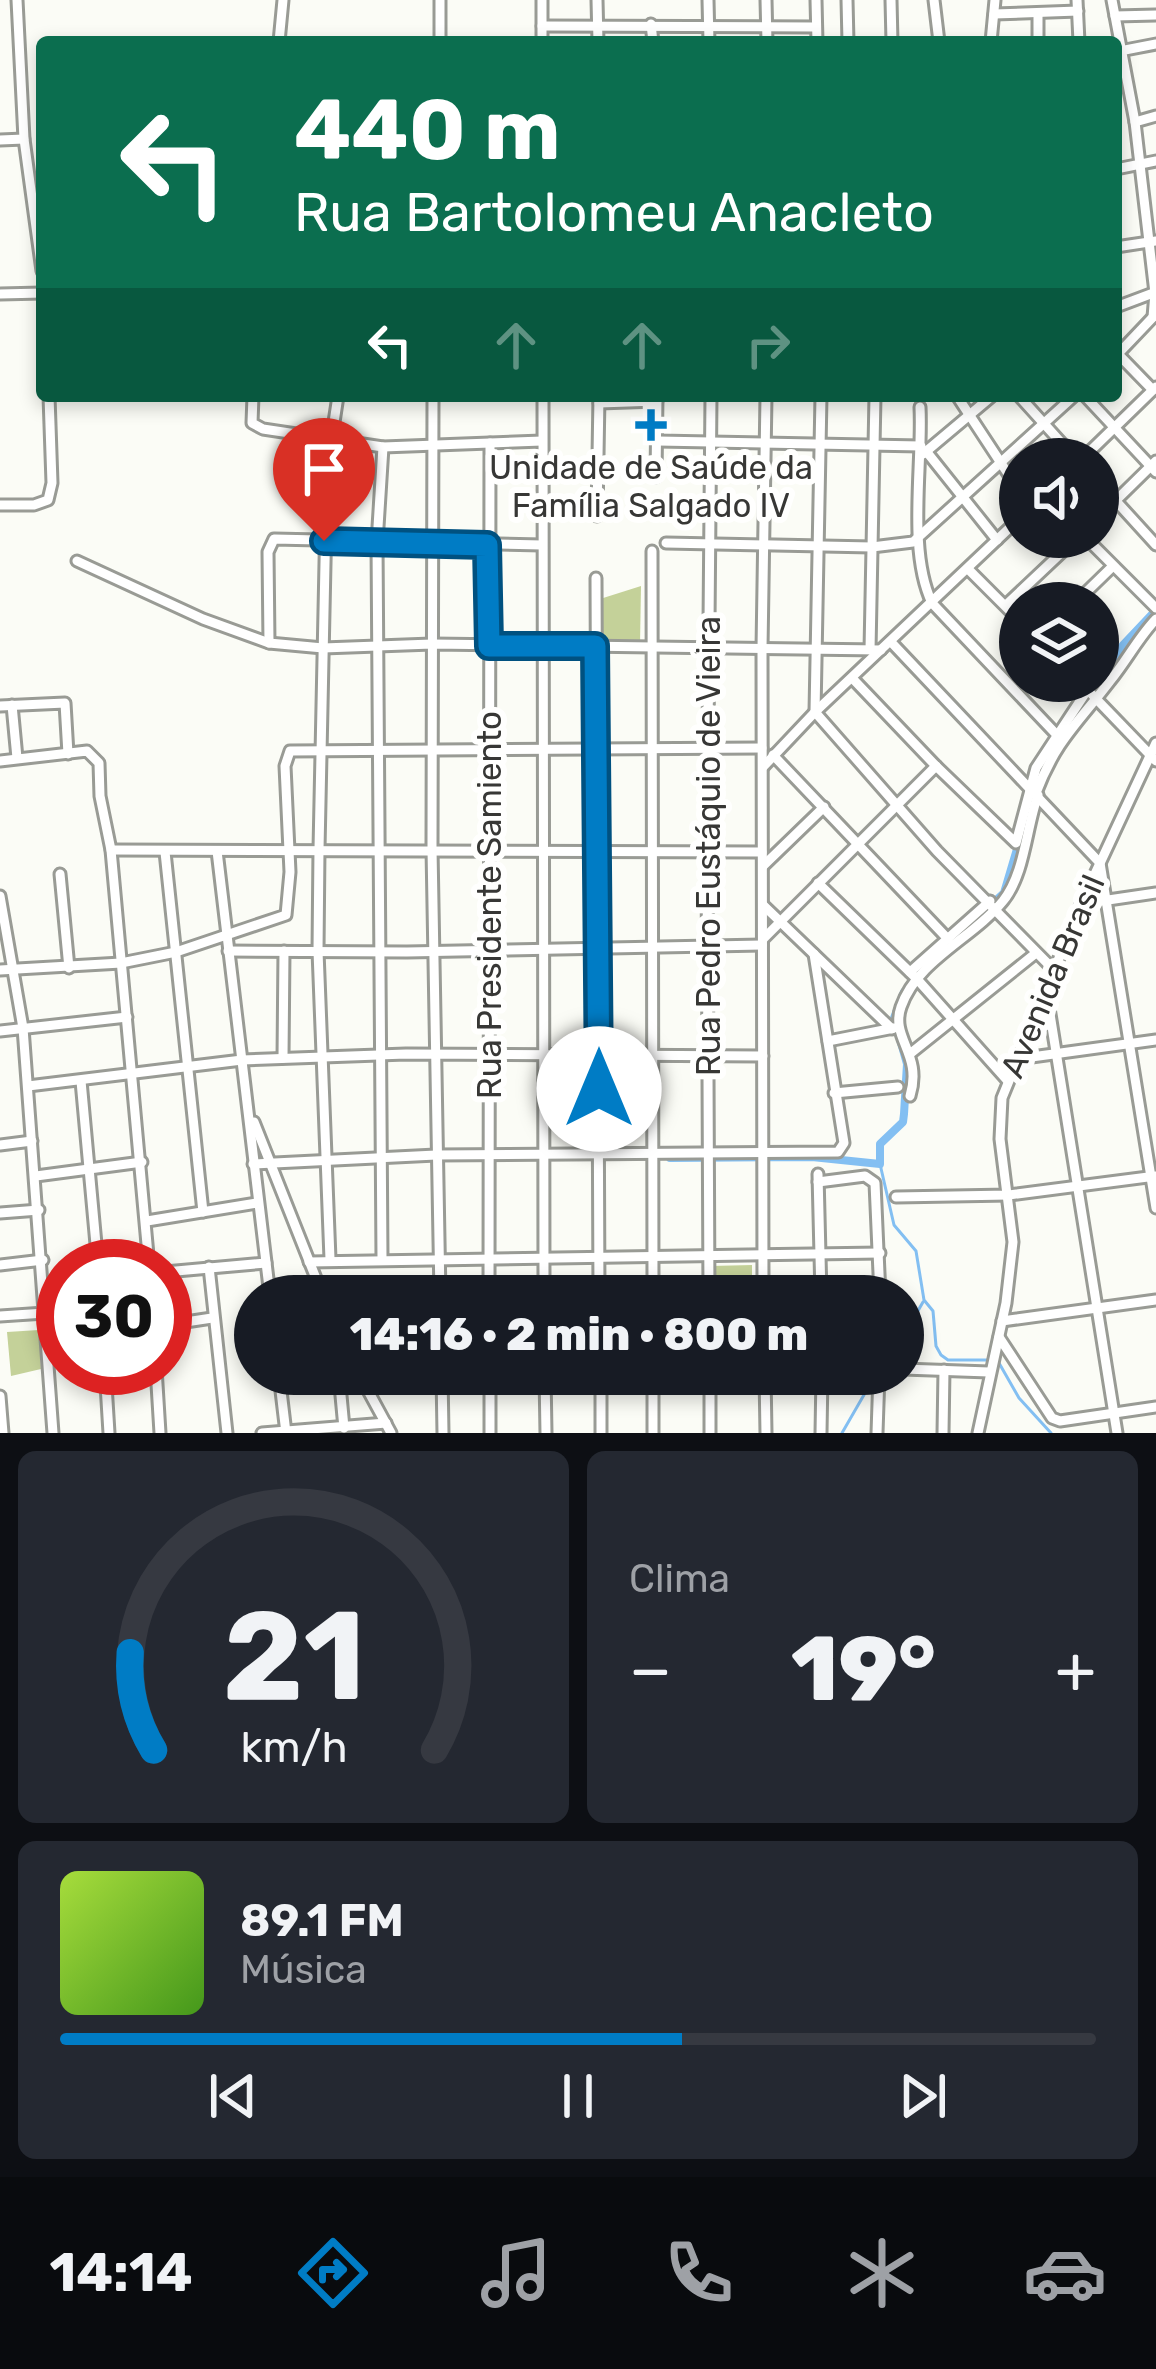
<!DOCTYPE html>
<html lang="pt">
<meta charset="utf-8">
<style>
:root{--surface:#171b24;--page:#242831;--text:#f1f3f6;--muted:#9ea1a6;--line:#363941;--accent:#007cc5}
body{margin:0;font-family:Rubik,sans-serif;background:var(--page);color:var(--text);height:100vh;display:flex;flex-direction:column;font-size:45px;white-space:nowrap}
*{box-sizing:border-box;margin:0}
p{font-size:39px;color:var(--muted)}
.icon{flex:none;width:66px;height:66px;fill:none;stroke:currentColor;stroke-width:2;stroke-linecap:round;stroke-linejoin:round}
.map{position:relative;height:1433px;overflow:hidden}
.side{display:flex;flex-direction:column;gap:18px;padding:18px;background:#0d0f14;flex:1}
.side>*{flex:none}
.top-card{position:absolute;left:36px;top:36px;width:1086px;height:366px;border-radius:12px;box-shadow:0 6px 18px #0003;background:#0b6e4f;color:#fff;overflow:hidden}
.fabs{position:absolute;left:999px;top:438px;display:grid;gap:24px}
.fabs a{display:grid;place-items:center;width:120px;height:120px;border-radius:50%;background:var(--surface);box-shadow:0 6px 18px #0003;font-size:60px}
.speed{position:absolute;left:36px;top:1239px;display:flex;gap:24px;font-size:60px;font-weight:700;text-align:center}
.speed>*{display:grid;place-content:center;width:156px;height:156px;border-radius:50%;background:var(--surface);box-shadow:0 6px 18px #0003;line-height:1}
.speed .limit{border:18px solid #d22;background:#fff;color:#111}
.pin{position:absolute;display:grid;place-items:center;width:102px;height:102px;color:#fff;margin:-123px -51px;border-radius:50% 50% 50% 0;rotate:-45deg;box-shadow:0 0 12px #0007}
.pin .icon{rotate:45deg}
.me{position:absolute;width:132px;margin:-66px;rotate:0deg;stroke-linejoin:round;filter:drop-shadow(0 0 9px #0008)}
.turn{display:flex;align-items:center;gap:42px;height:252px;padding:0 60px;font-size:54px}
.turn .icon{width:156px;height:156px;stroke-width:2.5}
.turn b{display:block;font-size:84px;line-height:102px}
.lanes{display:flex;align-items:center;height:114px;padding:0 60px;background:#0003;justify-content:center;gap:60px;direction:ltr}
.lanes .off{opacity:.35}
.big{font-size:90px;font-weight:800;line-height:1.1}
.side .widget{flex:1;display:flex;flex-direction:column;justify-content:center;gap:18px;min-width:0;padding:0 42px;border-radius:18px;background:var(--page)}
.side .dial{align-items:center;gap:0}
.dial svg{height:312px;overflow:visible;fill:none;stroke:var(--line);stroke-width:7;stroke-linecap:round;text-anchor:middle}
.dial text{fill:var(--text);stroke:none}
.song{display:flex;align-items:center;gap:36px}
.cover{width:144px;height:144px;border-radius:18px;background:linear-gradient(135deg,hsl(80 70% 55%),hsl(100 70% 35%))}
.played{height:12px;border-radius:6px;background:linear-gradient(90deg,var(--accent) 60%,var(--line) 60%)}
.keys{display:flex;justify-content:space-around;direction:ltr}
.heat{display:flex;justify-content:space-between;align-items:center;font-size:66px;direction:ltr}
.side .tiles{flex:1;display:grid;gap:18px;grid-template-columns:1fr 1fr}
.widget:last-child{grid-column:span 2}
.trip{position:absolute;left:234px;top:1275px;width:690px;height:120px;border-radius:60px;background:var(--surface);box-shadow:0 6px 18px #0003;font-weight:800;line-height:120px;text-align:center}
.tab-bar{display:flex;height:192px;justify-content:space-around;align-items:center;background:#090b0e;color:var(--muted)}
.tab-bar .icon{width:84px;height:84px}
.tab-bar .active{color:var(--accent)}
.tab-bar b{font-size:54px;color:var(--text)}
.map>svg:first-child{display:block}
.green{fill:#c4d199}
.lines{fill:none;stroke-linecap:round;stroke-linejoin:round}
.stream{stroke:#83bff2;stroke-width:3}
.canal{stroke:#83bff2;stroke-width:8}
.minor-casing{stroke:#999b95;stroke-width:15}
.minor{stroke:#fff;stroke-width:9}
.route-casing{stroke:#005180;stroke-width:30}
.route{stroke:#007cc5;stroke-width:21}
.poi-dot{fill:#007cc5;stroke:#fffffe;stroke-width:4.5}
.labels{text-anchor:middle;stroke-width:12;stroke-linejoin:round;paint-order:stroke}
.poi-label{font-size:33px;fill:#373735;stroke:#fffffe}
.street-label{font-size:33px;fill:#373735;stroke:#fffffe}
</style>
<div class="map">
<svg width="1156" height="1433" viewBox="0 0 1156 1433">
<rect width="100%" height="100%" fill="#fbfcf6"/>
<g class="green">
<polygon points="641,586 640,645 599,643 600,599"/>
<polygon points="752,1265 752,1292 711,1292 710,1266"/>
<polygon points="39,1330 41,1369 11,1376 7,1332"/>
</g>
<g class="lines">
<g class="stream">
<polyline points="880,1164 894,1225 916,1251 924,1300 933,1311 936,1346 941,1355 948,1360 989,1360"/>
<polyline points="903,1337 923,1302"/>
<polyline points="999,1363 1019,1398 1051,1433"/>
<polyline points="842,1433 876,1374"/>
</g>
<g class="canal">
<polyline points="1090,693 1123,645 1156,610"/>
<polyline points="990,906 1004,893 1020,839"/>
<polyline points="670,1158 812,1157 880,1164 880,1144 903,1122 904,1114 907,1064 894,1018 904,992"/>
</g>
<g class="minor-casing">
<g id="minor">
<polyline points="17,0 24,139 42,271"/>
<polyline points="440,0 440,42"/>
<polyline points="597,0 598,42"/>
<polyline points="708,0 709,42"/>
<polyline points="766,0 767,42"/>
<polyline points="816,0 817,42"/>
<polyline points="847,0 848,42"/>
<polyline points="891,0 892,42"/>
<polyline points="934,0 939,42"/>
<polyline points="1077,0 1079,42"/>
<polyline points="1112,0 1135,122 1155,293 1153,317"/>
<polyline points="1038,13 1038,42"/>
<polyline points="994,14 1078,11"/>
<polyline points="1115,16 1156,15"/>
<polyline points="651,24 653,42"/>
<polyline points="542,26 816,27"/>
<polyline points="279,42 283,0"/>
<polyline points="542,42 542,0"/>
<polyline points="991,42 995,0"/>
<polyline points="1125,50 1156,44"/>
<polyline points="1135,122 1156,116"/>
<polyline points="0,140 24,139"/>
<polyline points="1116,169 1156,161"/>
<polyline points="1116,247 1156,241"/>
<polyline points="0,294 42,293"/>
<polyline points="1116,307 1156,292"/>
<polyline points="1116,352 1153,390"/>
<polyline points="1116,356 1153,317"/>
<polyline points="253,396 252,423 263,429 383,447 542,441"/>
<polyline points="433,396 432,849 440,1296"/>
<polyline points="543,396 544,1296"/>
<polyline points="821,396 815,712 937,851 1054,970"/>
<polyline points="957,396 1020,492"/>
<polyline points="1019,396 1076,459"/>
<polyline points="1085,396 1156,472"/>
<polyline points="599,403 657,401"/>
<path d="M920,407c3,59 -13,143 12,196l124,131"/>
<polyline points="658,441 921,446"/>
<polyline points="926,451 997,540"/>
<polyline points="923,454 992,396"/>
<polyline points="1082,459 1156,387"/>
<polyline points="656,477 657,396"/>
<polyline points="1116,501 1156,545"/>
<polyline points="0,505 34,505 48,500 52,483 49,396"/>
<polyline points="597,516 599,396"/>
<polyline points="1098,518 1156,461"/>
<polyline points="1085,537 1156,608"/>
<polyline points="666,543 872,547 913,542 1074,396"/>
<polyline points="652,551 653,1296"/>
<polyline points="77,561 203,619 269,643 323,648 432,644 881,650"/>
<polyline points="968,569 1020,621"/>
<polyline points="596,578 599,1296"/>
<polyline points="1075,603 1113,566"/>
<polyline points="1006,605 1078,537"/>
<polyline points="891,642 1100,863 1156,1208"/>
<polyline points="269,643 268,552 274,539 542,545"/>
<polyline points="870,650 875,396"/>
<polyline points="853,679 936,766 1016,843 1036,768 1088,689"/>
<polyline points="1079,681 1156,761"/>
<polyline points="12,705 17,758"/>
<polyline points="0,706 65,703 68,754"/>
<polyline points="773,755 948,939"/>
<polyline points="0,761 87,751 99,763 100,796 111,850 149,1266"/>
<polyline points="763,767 815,712 1020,518"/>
<path d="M1036,793c20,-53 42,-70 74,-112 17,-21 28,-43 46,-62"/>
<polyline points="111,850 762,852"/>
<polyline points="217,851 270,1296"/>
<polyline points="165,852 203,1212"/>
<polyline points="763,866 824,807"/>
<polyline points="60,874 69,968"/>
<polyline points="818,883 917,979 1007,1080"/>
<polyline points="0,896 23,1028 53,1433"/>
<polyline points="1081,904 1156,893"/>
<polyline points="763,905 892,1029"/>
<polyline points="763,939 936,766"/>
<polyline points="228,951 407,952 762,945"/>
<polyline points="0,970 121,963 176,952 286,915 290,872 285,766 290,751 762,748"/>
<polyline points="910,972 990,901"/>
<polyline points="1046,989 1117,1433"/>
<polyline points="0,1031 127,1017"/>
<polyline points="828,1041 894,1028"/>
<polyline points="911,1053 1036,953"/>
<polyline points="283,1058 284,951"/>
<polyline points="1017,1059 1156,1040"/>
<polyline points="81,1081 98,1266"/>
<polyline points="28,1086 242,1060 406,1054 763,1056"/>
<polyline points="834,1093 898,1087"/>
<path d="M910,1096c13,-42 -20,-58 -9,-89 16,-47 72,-69 102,-106 22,-27 23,-73 35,-106"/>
<polyline points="254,1122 323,1296"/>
<polyline points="0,1145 32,1141"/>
<polyline points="253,1164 436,1155 838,1152 844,1143 814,954"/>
<polyline points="818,1174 821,1296"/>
<polyline points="36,1176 142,1162"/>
<polyline points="818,1182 865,1176 875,1183 880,1296"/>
<polyline points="896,1197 1009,1195 1156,1176"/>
<polyline points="0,1213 39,1210"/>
<polyline points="147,1221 257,1203"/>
<polyline points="382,1258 377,543 383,447"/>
<polyline points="330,1259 318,951 319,849 327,468 338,396"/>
<polyline points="309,1262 880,1253"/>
<polyline points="0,1265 43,1260"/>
<polyline points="209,1267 227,1433"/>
<polyline points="165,1272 266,1263"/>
<polyline points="489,1296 490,443"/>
<polyline points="709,1296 707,851 711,396"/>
<polyline points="763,1296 762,648 766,396"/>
<polyline points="0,1316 45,1313"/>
<polyline points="1002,1321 1156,1300"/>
<polyline points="179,1323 212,1318"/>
<polyline points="999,1337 1052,1418 1060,1421 1156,1407"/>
<polyline points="105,1368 109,1433"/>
<polyline points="156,1368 160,1433"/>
<polyline points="903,1369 989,1372"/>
<polyline points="279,1374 286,1433"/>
<polyline points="339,1374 344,1428"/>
<polyline points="359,1374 391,1433"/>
<polyline points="442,1374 443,1433"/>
<polyline points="490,1374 490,1433"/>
<polyline points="545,1374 546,1433"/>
<polyline points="601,1374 601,1433"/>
<polyline points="653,1374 653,1433"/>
<polyline points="710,1374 710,1433"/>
<polyline points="765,1374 766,1433"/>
<polyline points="0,1396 3,1433"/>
<polyline points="262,1433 386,1423"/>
<polyline points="821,1433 822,1374"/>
<polyline points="877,1433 879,1374"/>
<polyline points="943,1433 944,1370"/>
<polyline points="978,1433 1006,1303 1013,1242 1000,1139 1002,1098 1081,904 1156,743"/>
</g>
</g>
<use href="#minor" class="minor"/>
</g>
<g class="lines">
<g class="route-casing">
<polyline id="route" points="324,541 487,545 489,646 595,646 599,1089"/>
</g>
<use href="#route" class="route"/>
</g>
<path class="poi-dot" d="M645 407h12v12h12v12h-12v12h-12v-12h-12v-12h12z"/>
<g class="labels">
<g class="poi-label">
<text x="651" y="479">Unidade de Saúde da<tspan x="651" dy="38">Família Salgado IV</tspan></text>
</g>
<g class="street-label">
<text transform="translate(708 846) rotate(-90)" y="12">Rua Pedro Eustáquio de Vieira</text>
<text transform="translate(489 905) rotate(-90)" y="12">Rua Presidente Samiento</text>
<text transform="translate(1052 976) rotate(-67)" y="12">Avenida Brasil</text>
</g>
</g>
</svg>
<div class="fabs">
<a><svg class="icon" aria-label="sound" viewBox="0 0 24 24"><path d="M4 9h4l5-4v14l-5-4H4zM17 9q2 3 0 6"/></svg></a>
<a><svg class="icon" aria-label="layers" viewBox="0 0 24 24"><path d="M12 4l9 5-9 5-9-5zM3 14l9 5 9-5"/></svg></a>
</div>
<div class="speed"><div class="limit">30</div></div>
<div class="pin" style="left:324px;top:541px;background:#d93025"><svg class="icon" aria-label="arrive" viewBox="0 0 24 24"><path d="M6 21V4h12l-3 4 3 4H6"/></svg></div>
<svg class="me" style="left:599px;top:1089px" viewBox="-20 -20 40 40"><circle r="19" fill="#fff"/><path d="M0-13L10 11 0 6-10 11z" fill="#007cc5"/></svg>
<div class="trip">14:16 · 2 min · 800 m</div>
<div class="top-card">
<div class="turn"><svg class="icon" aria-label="left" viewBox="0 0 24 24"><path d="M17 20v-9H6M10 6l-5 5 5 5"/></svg><div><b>440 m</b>Rua Bartolomeu Anacleto</div></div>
<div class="lanes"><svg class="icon" aria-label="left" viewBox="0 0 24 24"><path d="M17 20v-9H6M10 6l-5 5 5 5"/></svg><svg class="icon off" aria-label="ahead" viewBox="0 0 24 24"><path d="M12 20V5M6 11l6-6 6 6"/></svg><svg class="icon off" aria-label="ahead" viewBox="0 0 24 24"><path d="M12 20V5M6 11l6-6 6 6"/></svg><svg class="icon off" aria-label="right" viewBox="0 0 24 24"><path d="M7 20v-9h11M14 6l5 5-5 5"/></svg></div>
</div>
</div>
<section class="side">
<div class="tiles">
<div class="widget dial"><svg viewBox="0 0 100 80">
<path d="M14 69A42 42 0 1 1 86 69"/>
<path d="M14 69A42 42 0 0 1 8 44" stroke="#007cc5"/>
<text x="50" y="56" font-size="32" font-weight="700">21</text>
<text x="50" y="72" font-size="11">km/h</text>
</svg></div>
<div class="widget"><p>Clima</p>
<div class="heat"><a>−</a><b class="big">19°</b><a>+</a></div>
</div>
<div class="widget">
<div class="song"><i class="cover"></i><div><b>89.1 FM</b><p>Música</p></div></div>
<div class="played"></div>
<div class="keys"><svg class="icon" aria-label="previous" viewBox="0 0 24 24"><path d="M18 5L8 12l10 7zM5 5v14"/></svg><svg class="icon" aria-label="pause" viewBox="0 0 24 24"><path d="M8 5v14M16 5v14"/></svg><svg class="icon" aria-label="next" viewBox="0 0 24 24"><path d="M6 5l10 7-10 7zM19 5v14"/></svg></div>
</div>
</div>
</section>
<nav class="tab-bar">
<b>14:14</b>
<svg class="icon active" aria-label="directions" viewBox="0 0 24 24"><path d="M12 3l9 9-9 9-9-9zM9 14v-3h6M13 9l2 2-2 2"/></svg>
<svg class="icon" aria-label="music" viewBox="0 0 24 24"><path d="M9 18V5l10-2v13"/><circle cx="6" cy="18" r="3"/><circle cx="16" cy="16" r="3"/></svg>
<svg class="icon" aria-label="phone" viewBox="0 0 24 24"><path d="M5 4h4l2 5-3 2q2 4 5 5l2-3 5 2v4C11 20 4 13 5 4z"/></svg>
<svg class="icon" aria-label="climate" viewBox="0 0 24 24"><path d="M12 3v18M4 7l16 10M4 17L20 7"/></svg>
<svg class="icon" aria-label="car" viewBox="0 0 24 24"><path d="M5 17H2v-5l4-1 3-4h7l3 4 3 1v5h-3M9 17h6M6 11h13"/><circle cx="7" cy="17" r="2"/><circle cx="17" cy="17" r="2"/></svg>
</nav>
